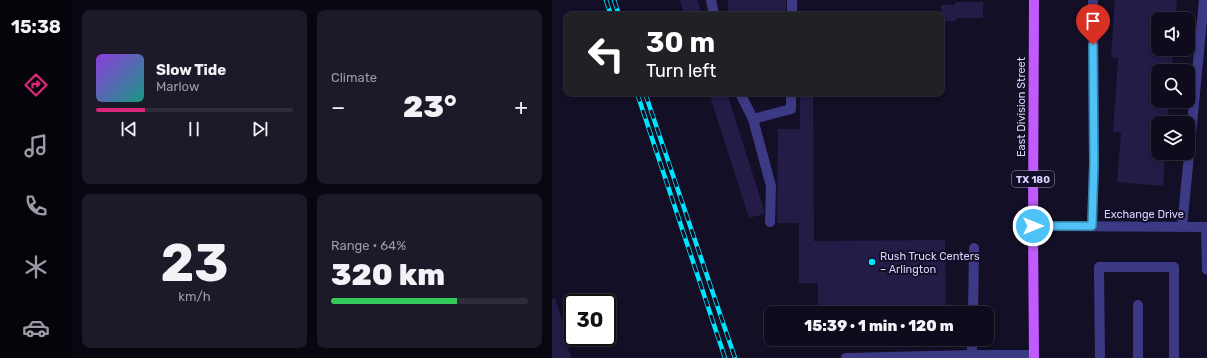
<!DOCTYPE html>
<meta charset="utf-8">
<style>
:root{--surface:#0e0b1c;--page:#1c1929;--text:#f1f3f6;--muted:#9b9ba3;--line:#2e2b3b;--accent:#db2777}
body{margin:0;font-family:Rubik,sans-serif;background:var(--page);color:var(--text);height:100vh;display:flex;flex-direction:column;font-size:15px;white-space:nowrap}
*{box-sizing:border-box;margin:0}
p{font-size:13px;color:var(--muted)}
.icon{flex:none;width:22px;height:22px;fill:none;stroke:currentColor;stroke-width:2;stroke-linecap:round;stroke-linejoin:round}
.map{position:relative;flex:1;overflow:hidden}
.panel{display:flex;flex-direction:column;gap:10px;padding:10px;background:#08060f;width:480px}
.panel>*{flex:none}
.guide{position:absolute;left:12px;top:12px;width:380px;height:84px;border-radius:8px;box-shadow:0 2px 6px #0003,0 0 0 1px var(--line);background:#202124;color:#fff;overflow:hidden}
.tools{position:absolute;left:599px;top:12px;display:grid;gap:8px}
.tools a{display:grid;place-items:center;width:44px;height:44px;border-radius:8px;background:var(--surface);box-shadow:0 2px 6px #0003,0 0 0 1px var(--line);font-size:20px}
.speed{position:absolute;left:12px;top:294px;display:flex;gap:8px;font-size:20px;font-weight:700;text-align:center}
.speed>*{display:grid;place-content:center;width:52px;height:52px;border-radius:50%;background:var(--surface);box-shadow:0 2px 6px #0003,0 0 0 1px var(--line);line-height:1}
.speed .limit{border:2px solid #111;border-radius:6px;background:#fff;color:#111}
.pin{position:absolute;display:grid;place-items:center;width:34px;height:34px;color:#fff;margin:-41px -17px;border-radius:50% 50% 50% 0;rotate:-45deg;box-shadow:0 0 4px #0007}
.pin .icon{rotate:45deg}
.me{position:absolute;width:44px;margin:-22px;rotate:90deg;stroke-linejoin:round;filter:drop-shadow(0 0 3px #0008)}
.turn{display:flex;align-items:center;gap:14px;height:84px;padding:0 16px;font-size:18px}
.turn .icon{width:52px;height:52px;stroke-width:2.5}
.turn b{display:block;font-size:28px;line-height:34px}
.big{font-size:30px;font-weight:800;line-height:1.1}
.panel .card{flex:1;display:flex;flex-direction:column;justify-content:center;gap:6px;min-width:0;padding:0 14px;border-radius:8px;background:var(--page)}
.panel .dial{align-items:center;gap:0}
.dial b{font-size:52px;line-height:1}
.song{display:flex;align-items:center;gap:12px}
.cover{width:48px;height:48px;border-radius:6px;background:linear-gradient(135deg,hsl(270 70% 55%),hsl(170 70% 35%))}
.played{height:4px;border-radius:2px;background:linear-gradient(90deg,var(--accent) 25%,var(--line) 25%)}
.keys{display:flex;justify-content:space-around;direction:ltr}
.heat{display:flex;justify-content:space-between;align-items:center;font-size:22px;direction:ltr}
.charge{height:6px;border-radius:3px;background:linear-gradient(90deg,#34c759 64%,var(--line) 0)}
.panel .tiles{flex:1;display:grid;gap:10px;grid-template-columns:repeat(2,1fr)}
.trip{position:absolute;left:212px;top:306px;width:230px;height:40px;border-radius:8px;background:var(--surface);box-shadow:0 2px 6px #0003,0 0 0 1px var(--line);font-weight:800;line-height:40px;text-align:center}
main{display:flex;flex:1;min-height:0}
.dock{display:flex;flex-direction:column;width:72px;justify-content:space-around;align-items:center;background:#06040b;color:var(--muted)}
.dock .icon{width:28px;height:28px}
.dock .active{color:var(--accent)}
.dock b{font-size:18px;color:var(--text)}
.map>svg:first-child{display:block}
.building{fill:#241b47}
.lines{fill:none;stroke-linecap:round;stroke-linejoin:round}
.minor{stroke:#3d3a85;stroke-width:10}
.major{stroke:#c25bff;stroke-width:10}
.rail-casing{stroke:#00e5ff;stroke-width:4.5}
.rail{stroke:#130f26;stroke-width:3;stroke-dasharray:9;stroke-linecap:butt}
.route-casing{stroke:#337fa1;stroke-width:10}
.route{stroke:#4fc3f7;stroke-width:7}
.poi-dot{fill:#00e5ff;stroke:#130f26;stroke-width:1.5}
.labels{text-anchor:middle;stroke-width:4;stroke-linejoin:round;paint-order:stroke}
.shield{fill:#130f26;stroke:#9e99be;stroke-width:1}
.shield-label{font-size:10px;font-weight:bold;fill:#d9d4ff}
.street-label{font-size:11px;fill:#d9d4ff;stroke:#130f26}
.poi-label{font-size:11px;fill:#d9d4ff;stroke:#130f26;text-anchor:start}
</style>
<main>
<nav class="dock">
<b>15:38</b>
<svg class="icon active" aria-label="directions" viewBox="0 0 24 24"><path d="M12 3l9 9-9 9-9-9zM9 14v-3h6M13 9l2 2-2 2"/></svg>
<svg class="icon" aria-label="music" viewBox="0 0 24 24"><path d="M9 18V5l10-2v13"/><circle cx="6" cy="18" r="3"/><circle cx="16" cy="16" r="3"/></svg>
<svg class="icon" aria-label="phone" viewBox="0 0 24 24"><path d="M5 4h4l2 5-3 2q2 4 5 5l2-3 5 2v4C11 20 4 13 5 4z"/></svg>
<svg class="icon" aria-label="climate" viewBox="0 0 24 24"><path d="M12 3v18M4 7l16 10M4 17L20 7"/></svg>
<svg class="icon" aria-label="car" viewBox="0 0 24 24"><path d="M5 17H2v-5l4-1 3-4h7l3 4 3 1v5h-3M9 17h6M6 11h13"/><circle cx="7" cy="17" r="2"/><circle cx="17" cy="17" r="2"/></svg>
</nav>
<section class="panel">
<div class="tiles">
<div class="card">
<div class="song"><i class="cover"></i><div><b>Slow Tide</b><p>Marlow</p></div></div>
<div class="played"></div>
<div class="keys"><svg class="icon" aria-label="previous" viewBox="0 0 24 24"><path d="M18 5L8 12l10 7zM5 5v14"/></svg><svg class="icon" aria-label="pause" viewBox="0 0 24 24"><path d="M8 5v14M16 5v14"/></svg><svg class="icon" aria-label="next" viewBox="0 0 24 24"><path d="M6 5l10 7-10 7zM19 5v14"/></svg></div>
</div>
<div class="card"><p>Climate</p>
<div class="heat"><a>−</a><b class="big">23°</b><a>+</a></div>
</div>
<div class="card dial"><b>23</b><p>km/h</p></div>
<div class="card"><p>Range · 64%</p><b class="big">320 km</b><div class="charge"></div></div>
</div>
</section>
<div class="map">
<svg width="655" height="358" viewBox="0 0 655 358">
<rect width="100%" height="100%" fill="#130f26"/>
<g class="building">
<polygon points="128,0 145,0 150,15 132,15"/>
<rect x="176" y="0" width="58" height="15"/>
<polygon points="563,0 625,0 624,19 606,19 606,49 621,49 620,71 606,71 606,101 617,101 616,123 606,123 606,153 613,153 611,186 565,182 569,133 561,132 566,58 559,57"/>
<polygon points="403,2 431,2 431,18 404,18 404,21 389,21 389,5 403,5"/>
<polygon points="157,93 175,93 212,210 212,214 197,218"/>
<polygon points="248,93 261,93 262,241 393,240 394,313 266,313 266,283 247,283 247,223 225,223 226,129 248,129"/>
<polygon points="3,298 15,337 13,338 19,358 0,358 0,299"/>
</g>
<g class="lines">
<g class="minor">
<polyline points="159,0 162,15"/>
<polyline points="240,15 240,0"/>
<polyline points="188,93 201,119"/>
<polyline points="218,222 219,186 201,119 239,109 239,93"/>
<polyline points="481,226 655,227"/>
<polyline points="540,226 542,164 541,0"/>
<polyline points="630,227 652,0"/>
<polyline points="654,227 655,270"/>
<polyline points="586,305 586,358"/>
<polyline points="421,313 422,248"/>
<polyline points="420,339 420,355 482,355"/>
<polyline points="294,358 420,355 420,358"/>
<polyline points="548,358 547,267 622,267 622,358"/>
</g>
<polyline class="major" points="482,0 481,226 482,358"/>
<g class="rail-casing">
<g id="rail">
<polyline points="54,0 59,15"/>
<polyline points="62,0 67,15"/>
<polyline points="85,93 173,358"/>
<polyline points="93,93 183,358"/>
</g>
</g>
<use href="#rail" class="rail"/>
</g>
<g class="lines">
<g class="route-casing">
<polyline id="route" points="481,226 540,226 542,164 541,45"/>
</g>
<use href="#route" class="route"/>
</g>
<circle class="poi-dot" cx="320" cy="262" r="4"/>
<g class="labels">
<rect class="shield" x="460" y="171" width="42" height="16" rx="3"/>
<g class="shield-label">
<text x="481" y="183">TX 180</text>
</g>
<g class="street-label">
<text transform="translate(469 107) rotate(-90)" y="4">East Division Street</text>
<text x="592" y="218">Exchange Drive</text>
</g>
<g class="poi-label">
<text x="328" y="260">Rush Truck Centers<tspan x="328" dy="13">– Arlington</tspan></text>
</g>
</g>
</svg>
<div class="tools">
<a><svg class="icon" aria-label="sound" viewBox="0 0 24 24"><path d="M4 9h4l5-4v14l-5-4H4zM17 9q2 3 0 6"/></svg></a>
<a><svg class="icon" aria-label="search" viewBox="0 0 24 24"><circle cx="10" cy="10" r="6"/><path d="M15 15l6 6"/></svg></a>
<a><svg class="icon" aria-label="layers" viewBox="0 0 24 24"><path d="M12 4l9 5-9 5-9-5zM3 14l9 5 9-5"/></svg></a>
</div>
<div class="speed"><div class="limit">30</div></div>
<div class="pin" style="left:541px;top:45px;background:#d93025"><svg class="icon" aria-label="arrive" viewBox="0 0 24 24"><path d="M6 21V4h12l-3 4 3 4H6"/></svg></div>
<svg class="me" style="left:481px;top:226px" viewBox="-20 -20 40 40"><circle r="17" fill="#4fc3f7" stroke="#fff" stroke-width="3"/><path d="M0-11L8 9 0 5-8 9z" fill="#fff"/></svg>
<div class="trip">15:39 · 1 min · 120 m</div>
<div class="guide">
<div class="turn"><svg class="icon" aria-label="left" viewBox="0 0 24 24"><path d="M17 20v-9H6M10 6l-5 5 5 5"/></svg><div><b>30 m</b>Turn left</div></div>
</div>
</div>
</main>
